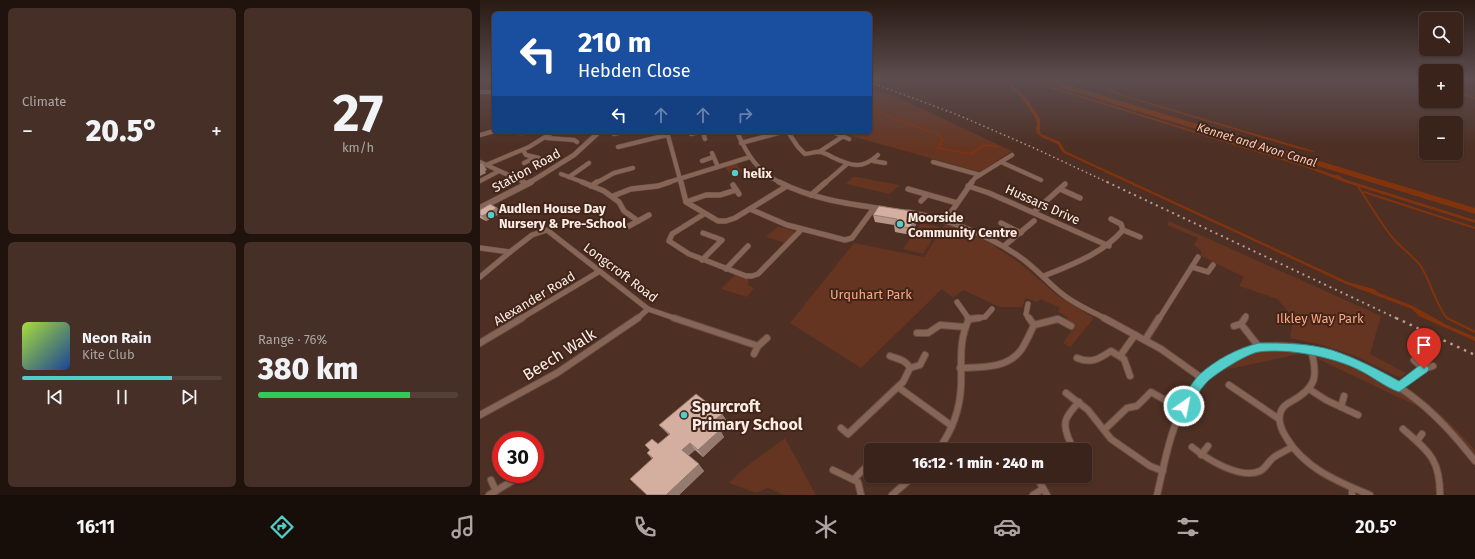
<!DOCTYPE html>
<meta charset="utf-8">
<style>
:root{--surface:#3a231a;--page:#452f27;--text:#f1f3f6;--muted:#aba4a2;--line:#544039;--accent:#53cdca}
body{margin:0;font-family:"Fira Sans",sans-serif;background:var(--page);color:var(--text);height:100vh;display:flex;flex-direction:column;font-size:15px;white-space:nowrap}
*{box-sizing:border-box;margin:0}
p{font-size:13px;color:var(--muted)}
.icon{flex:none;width:22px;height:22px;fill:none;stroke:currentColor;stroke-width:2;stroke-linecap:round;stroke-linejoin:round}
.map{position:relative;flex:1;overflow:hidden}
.details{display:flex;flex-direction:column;gap:8px;padding:8px;background:#20130e;width:480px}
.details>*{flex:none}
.banner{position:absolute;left:12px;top:12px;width:380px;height:122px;border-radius:6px;box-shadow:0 1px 3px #0004,0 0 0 1px var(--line);background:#1a4fa0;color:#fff;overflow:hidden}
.tools{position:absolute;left:939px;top:12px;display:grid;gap:8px}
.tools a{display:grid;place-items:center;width:44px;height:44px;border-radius:6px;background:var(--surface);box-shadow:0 1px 3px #0004,0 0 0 1px var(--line);font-size:20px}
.speed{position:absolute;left:12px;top:431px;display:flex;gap:8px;font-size:20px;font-weight:700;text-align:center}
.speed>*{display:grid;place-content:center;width:52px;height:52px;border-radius:50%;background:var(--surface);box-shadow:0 1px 3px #0004,0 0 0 1px var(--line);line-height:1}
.speed .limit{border:6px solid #d22;background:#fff;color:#111}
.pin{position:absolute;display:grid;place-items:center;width:34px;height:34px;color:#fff;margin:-41px -17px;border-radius:50% 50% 50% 0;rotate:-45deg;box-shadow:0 0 4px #0007}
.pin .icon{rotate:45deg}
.me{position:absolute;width:44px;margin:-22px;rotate:33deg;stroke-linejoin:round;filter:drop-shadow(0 0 3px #0008)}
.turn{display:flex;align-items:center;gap:14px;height:84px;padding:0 20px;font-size:18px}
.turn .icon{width:52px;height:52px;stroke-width:2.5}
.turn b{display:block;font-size:28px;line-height:34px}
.lanes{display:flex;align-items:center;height:38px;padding:0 20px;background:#0003;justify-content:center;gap:20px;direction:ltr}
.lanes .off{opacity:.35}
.big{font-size:30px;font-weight:800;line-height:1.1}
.details .widget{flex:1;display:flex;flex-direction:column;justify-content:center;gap:6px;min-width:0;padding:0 14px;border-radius:6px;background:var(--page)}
.details .dial{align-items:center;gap:0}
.dial b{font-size:52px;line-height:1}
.song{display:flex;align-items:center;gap:12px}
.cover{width:48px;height:48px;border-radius:6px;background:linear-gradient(135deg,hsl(80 70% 55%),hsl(220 70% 35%))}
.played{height:4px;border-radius:2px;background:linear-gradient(90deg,var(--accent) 75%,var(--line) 75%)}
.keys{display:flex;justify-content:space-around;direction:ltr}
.heat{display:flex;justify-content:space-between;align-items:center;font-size:22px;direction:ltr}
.charge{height:6px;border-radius:3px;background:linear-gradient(90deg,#34c759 76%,var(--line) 0)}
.details .tiles{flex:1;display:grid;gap:8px;grid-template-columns:repeat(2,1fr)}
.trip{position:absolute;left:384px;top:443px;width:228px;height:40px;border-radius:6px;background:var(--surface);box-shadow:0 1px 3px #0004,0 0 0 1px var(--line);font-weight:800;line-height:40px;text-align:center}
.tabs{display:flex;height:64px;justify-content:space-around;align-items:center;background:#170e0a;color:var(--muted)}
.tabs .icon{width:28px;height:28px}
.tabs .active{color:var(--accent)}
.tabs b{font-size:18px;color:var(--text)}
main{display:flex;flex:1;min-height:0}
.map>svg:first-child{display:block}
.green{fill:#653521}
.water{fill:#81330d}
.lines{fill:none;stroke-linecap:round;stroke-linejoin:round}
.stream-far2{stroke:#81330d;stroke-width:1.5}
.stream-far1{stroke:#81330d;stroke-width:2}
.stream{stroke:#81330d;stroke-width:2.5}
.minor-far2-casing{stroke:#674e44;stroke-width:5}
.minor-far1-casing{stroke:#674e44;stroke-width:6}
.minor-casing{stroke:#674e44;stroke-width:8}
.tertiary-far1-casing{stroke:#674e44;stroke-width:5.5}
.tertiary-casing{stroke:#674e44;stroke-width:7}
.minor-far2{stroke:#866456;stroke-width:4}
.minor-far1{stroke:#866456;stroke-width:5}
.minor{stroke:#866456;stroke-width:6}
.tertiary-far1{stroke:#866456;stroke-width:4.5}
.tertiary{stroke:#866456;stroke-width:6}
.rail-far2{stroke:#b39d94;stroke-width:1.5;stroke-dasharray:1.5 3;stroke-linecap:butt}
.rail-far1{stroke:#b39d94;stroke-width:2;stroke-dasharray:2 4;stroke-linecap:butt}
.rail{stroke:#b39d94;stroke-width:2.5;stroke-dasharray:2.5 5;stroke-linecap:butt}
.wall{fill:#b69689}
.shaded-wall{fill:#947a6f}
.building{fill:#d4ae9f;stroke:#947a6f}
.route{fill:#53cdca;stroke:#368583}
.poi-dot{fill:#53cdca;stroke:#422519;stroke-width:1.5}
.labels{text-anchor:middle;stroke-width:4;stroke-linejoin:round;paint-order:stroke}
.far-water-label{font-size:12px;font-style:italic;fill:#f8c9b7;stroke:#422519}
.street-label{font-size:13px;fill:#fcece6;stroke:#422519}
.poi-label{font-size:13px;font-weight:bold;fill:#fcece6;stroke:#422519;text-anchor:start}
.park-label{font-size:13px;fill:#fea581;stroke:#422519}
.near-street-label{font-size:16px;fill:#fcece6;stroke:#422519}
.near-poi-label{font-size:16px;font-weight:bold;fill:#fcece6;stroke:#422519;text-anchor:start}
</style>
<main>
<section class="details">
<div class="tiles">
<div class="widget"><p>Climate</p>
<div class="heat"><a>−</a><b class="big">20.5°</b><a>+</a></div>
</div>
<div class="widget dial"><b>27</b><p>km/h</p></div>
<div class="widget">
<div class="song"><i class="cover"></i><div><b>Neon Rain</b><p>Kite Club</p></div></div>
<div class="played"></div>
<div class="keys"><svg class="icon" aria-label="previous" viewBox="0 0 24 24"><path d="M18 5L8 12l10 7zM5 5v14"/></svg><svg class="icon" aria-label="pause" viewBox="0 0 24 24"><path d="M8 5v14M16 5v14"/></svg><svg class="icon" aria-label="next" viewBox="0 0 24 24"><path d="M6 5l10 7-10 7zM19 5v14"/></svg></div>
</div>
<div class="widget"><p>Range · 76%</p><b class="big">380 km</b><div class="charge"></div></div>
</div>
</section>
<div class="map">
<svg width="995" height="495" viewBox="0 0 995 495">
<rect width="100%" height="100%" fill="#4d2f23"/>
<g class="green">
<polygon points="390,89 419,98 532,151 500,172 357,132 390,132"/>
<polygon points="256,163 260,169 267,166 270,170 251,176 245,167"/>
<polygon points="373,177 377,177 419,185 410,194 366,184"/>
<polygon points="689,221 901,316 890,354 926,373 921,377 916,376 878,357 842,345 810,338 813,317 797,299 759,286 764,277 721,256 721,251 714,245 718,238 687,225"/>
<polygon points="441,223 460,227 443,254 423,249"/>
<polygon points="465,224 513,243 513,245 541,264 577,295 614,318 590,347 583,343 595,326 585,321 588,317 578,312 580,308 560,299 557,302 546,298 542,307 520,307 483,290 473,298 462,289 381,368 310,323 374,243 444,257"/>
<polygon points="298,226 314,231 313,235 305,243 286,237"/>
<polygon points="255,275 269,279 268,285 274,288 267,297 241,289"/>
<polygon points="789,349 811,350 820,354 739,371 766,355"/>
<polygon points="838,354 883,367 956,415 838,359"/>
<path d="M940,397c20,16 38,34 55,53v4l-37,-40z"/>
<path d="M305,438l31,57h-32l-16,-7 -12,5 -27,-10c16,-18 37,-30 56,-45z"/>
</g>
<g class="water">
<path d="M522,79h4l3,4 5,1 -1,2 15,14 12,19v11l1,4 19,8 5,9 283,131 26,7 5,4 34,13 34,19 28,12v4l-56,-25 -7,-7 -66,-25 -282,-131c-4,-3 -4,-7 -7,-9 -9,-6 -25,-6 -20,-20l-2,-7 -14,-20z"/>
<polygon points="541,79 547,79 840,170 854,175 858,175 864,179 995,220 995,223 864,182 828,168"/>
<polygon points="552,79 568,79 995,208 995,214"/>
<path d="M595,79c16,0 32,8 45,15l194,57 -1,1 -14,-3 -180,-54 -21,-10z"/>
</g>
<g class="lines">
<g class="stream-far2">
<polyline points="941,79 946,81"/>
<polyline points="976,92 995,98"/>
<polyline points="390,105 406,116 450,131"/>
<polyline points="455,132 463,140 458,148 491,154 505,145 519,147"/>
</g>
<g class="stream-far1">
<path d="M878,186c11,17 21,35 34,51 8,10 20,18 28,28 10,14 17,44 28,54"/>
<polyline points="884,192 995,228"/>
</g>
<polyline class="stream" points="967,318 995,332"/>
<g class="minor-far2-casing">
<g id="minor-far2">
<polyline points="0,92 14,92"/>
<polyline points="22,132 43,133"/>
<polyline points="187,132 201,183"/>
<polyline points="223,132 225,139"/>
<path d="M257,132c10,23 21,40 44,51"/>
<path d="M308,132l10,15 7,7c5,0 11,-3 16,-2 3,1 8,3 11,5 19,9 30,13 46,-2"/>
<polyline points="353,132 369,139"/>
<polyline points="134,134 142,132"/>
<polyline points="211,134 219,132"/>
<polyline points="0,135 14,131"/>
<polyline points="67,138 94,140 97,142"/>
<polyline points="261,143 302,132"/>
<polyline points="138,147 187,135"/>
<polyline points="43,150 46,155 59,158"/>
<polyline points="339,152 362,137"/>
<polyline points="232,153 238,167"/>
<polyline points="222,161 233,157"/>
<polyline points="393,161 405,163"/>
<polyline points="0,162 46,183"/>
<polyline points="453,162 500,175"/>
<polyline points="521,162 561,180"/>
<polyline points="44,163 54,158"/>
<polyline points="6,165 49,147 73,132"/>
<polyline points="81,174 105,183"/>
<polyline points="89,177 109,163"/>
<polyline points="0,181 19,171"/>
<polyline points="116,183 134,173 153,168"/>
<polyline points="186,183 270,157"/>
<polyline points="345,183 367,164"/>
<polyline points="491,183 495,178 532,155"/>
</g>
</g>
<g class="minor-far1-casing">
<g id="minor-far1">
<polyline points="43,182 47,184"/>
<polyline points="102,182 124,191 139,202 144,211 158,221"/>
<polyline points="201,182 206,202 238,221 246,221 255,218 307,186"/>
<path d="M299,182c33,17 69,22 105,27"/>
<polyline points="253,185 259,194"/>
<polyline points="111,186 117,182"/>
<polyline points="488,186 509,193 629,246"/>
<polyline points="428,189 477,203"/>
<polyline points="580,189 600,198"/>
<polyline points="331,195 346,182"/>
<polyline points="133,196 151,189 178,186 190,182"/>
<polyline points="441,201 447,195"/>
<polyline points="206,202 226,195 240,195 256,190"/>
<polyline points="270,209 307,225 365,240 372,238 394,208"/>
<path d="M428,212c39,7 76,21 109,43 17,11 29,26 44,38 13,11 30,18 45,26"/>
<polyline points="554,212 585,184"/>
<polyline points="224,214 192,234 189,241 209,254 266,276 272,276 278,274 321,230"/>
<polyline points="465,221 492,182"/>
<polyline points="521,223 541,233"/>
<polyline points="149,226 169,215"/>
<polyline points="643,230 660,237"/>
<polyline points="524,246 554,221"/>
<polyline points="0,248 30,252 52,235 67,230 168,309 197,319"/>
<polyline points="222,260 242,240 223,233"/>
<polyline points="712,267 728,272 733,265"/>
<polyline points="246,269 268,246"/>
<path d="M564,276c29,-12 58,-22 79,-46l-2,-6 -10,-5"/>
<polyline points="0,277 30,252"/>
<polyline points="477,302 489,319"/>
<polyline points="548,304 546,314 549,319"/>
<polyline points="40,319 120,271"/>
<polyline points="157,319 168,309"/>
<polyline points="491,319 505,317 512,309"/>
<polyline points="679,319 718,257"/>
<polyline points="764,319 766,316"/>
</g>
</g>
<g class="minor-casing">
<g id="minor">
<polyline points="194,318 278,346"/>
<polyline points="624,318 681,349 723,379"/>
<polyline points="489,319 499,318"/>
<polyline points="761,324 779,347"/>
<polyline points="554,325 578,319 591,326"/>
<polyline points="754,326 761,324 765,318"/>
<polyline points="437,333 448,333 460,325 485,327"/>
<polyline points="665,340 679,318"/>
<polyline points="0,343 42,318"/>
<path d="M831,350c7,26 6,37 -19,51 -4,2 -9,5 -11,10 -4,9 0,18 5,26 18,31 52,45 84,58"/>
<polyline points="274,354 278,346 287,338"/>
<polyline points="640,356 655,335"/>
<path d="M597,358c14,6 22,1 34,-7l13,8 6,17"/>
<polyline points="934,360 944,369"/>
<polyline points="430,368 440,365 445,355"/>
<path d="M480,368c21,-1 47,1 61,-18 5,-7 9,-17 13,-25l-5,-7"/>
<polyline points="749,385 799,419"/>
<polyline points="418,387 472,426"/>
<polyline points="919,387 944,369 953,366"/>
<polyline points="829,389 846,400 878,415"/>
<polyline points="586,393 608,410 631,439 670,466 683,471"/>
<polyline points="861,407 864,396"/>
<polyline points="0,415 77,373 158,318"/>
<path d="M361,428l7,6 55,-52 7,-14c-4,-8 -12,-9 -20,-12"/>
<path d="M923,429c26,23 37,30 37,66"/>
<polyline points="624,430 647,408 657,406 671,392 685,400"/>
<polyline points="937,441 942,434"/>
<path d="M591,444c-10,-21 -7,-26 8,-42"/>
<path d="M712,447c15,12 48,33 68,24 6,-3 8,-9 13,-13 6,-5 13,-7 19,-11"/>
<path d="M458,450c14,-19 22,-40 23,-64 1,-24 -3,-44 8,-67l-1,-1"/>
<polyline points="721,455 728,446"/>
<polyline points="353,470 378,482 381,495"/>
<polyline points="556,476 567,495"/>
<polyline points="374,479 386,467"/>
<polyline points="11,480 16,491"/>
<polyline points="872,488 872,495"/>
<polyline points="9,495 37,478"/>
<polyline points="412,495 434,476"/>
<polyline points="553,495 563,489"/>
<path d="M677,495c8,-33 13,-69 32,-98 13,-20 46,-46 70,-50 50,-7 111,18 150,47 26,19 46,42 66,67"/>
</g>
</g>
<g class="tertiary-far1-casing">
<polyline id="tertiary-far1" points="49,183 94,155 119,132"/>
</g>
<g class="tertiary-casing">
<polyline id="tertiary" points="0,208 51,182"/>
</g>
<use href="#minor-far2" class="minor-far2"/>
<use href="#minor-far1" class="minor-far1"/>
<use href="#minor" class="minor"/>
<use href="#tertiary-far1" class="tertiary-far1"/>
<use href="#tertiary" class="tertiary"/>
<polyline class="rail-far2" points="390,82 478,115 554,148 629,183"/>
<polyline class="rail-far1" points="627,182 918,319"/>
<polyline class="rail" points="916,318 995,355"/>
</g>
<g class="wall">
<polygon points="17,208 21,213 6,221 0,218 0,210"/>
<polygon points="432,211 433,214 437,215 437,222 431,235 415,232 414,225 395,222 393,215"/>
<polygon points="242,414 246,420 237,428 240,430 244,437 223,457 215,450 208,456 224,471 199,495 167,495 150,479 172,459 167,453 170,451 165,445 178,444 189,435 179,425"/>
</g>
<g class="shaded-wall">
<polygon points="2,163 7,170 5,171 6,173 0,176 0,164"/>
<polygon points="17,208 21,213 6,221 2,216"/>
<polygon points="437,215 437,222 431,235 430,228"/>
<polygon points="242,414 246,420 235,430 231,423"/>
<polygon points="240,430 244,437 223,457 218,450"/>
<polygon points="210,443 215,450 207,457 202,450"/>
<polygon points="219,464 224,471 199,495 186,495"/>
</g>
<g class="building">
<polygon points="10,204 17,208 2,216 0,215 0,210"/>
<polygon points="399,206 432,211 431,214 437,215 430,228 414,225 417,219 393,215"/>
<polygon points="216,394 242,414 231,423 240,430 218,450 210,443 202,450 219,464 186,495 167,495 150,479 173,458 167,453 170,450 165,445 172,439 178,444 190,434 179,425"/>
</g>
<linearGradient id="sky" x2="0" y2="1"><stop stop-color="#2a1a13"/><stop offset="0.53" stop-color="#5c4d50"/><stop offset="1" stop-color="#5c4d50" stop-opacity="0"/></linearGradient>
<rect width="995" height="148" fill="url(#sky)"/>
<path class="route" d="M779,343c24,0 50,0 73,7 24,8 45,19 67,31l21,-16 4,-1 3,1 2,4 -2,3 -28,20c-14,-5 -26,-15 -40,-22 -26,-13 -71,-22 -100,-18 -11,1 -44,22 -52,30 -8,8 -13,19 -19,28l-4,2 -5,-2 -1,-4 1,-4c7,-8 13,-20 20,-27 16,-15 39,-27 60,-32z"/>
<g class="poi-dot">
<circle cx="255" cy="173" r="4"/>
<circle cx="11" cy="215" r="4"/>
<circle cx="420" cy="224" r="4"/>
<circle cx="204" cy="415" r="4"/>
</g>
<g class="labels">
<g class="far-water-label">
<text transform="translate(777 145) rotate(17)" y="4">Kennet and Avon Canal</text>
</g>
<g class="street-label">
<text transform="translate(46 170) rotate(-29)" y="5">Station Road</text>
<text transform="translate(563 204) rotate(24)" y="5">Hussars Drive</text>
<text transform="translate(141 272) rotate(37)" y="5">Longcroft Road</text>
<text transform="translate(54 298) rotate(-31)" y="5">Alexander Road</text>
</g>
<g class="poi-label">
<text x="263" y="178">helix</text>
<text x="19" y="213">Audlen House Day<tspan x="19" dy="15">Nursery &amp; Pre-School</tspan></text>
<text x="428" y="222">Moorside<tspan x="428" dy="15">Community Centre</tspan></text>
</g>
<g class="park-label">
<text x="391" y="299">Urquhart Park</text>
<text x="840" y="323">Ilkley Way Park</text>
</g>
<g class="near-street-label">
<text transform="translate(79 354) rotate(-32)" y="6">Beech Walk</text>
</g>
<g class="near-poi-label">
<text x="212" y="412">Spurcroft<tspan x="212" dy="18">Primary School</tspan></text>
</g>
</g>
</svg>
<div class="tools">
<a><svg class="icon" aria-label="search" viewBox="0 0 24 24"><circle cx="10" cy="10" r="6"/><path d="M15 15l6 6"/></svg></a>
<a>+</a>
<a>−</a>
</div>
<div class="speed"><div class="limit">30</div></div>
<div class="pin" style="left:944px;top:369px;background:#d93025"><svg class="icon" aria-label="arrive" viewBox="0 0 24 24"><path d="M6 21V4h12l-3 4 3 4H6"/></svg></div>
<svg class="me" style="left:704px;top:406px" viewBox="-20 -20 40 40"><circle r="17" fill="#53cdca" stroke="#fff" stroke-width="3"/><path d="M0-11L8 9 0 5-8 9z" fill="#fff"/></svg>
<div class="trip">16:12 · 1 min · 240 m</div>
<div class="banner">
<div class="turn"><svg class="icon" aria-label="left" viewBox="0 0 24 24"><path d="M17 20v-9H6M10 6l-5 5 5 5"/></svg><div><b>210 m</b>Hebden Close</div></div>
<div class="lanes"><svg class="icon" aria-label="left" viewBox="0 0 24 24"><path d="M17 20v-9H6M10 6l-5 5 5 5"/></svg><svg class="icon off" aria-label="ahead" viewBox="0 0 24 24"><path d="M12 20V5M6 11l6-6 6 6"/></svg><svg class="icon off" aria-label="ahead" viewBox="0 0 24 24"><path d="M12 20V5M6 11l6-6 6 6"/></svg><svg class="icon off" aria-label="right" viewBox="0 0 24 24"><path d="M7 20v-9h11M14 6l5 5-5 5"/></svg></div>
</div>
</div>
</main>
<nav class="tabs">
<b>16:11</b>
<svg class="icon active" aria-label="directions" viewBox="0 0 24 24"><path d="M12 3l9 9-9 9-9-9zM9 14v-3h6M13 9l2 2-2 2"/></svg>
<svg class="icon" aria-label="music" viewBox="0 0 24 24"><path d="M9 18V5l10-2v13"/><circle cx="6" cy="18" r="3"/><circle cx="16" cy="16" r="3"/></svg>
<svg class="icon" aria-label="phone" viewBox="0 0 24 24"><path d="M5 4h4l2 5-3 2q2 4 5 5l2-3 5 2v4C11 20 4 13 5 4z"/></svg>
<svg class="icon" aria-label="climate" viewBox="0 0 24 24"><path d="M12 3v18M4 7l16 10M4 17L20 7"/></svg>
<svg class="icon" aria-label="car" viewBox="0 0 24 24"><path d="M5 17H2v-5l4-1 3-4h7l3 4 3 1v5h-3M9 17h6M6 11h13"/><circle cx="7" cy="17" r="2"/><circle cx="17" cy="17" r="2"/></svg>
<svg class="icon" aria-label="filters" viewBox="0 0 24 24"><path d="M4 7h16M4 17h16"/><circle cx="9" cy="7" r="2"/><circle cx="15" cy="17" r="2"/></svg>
<b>20.5°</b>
</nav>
